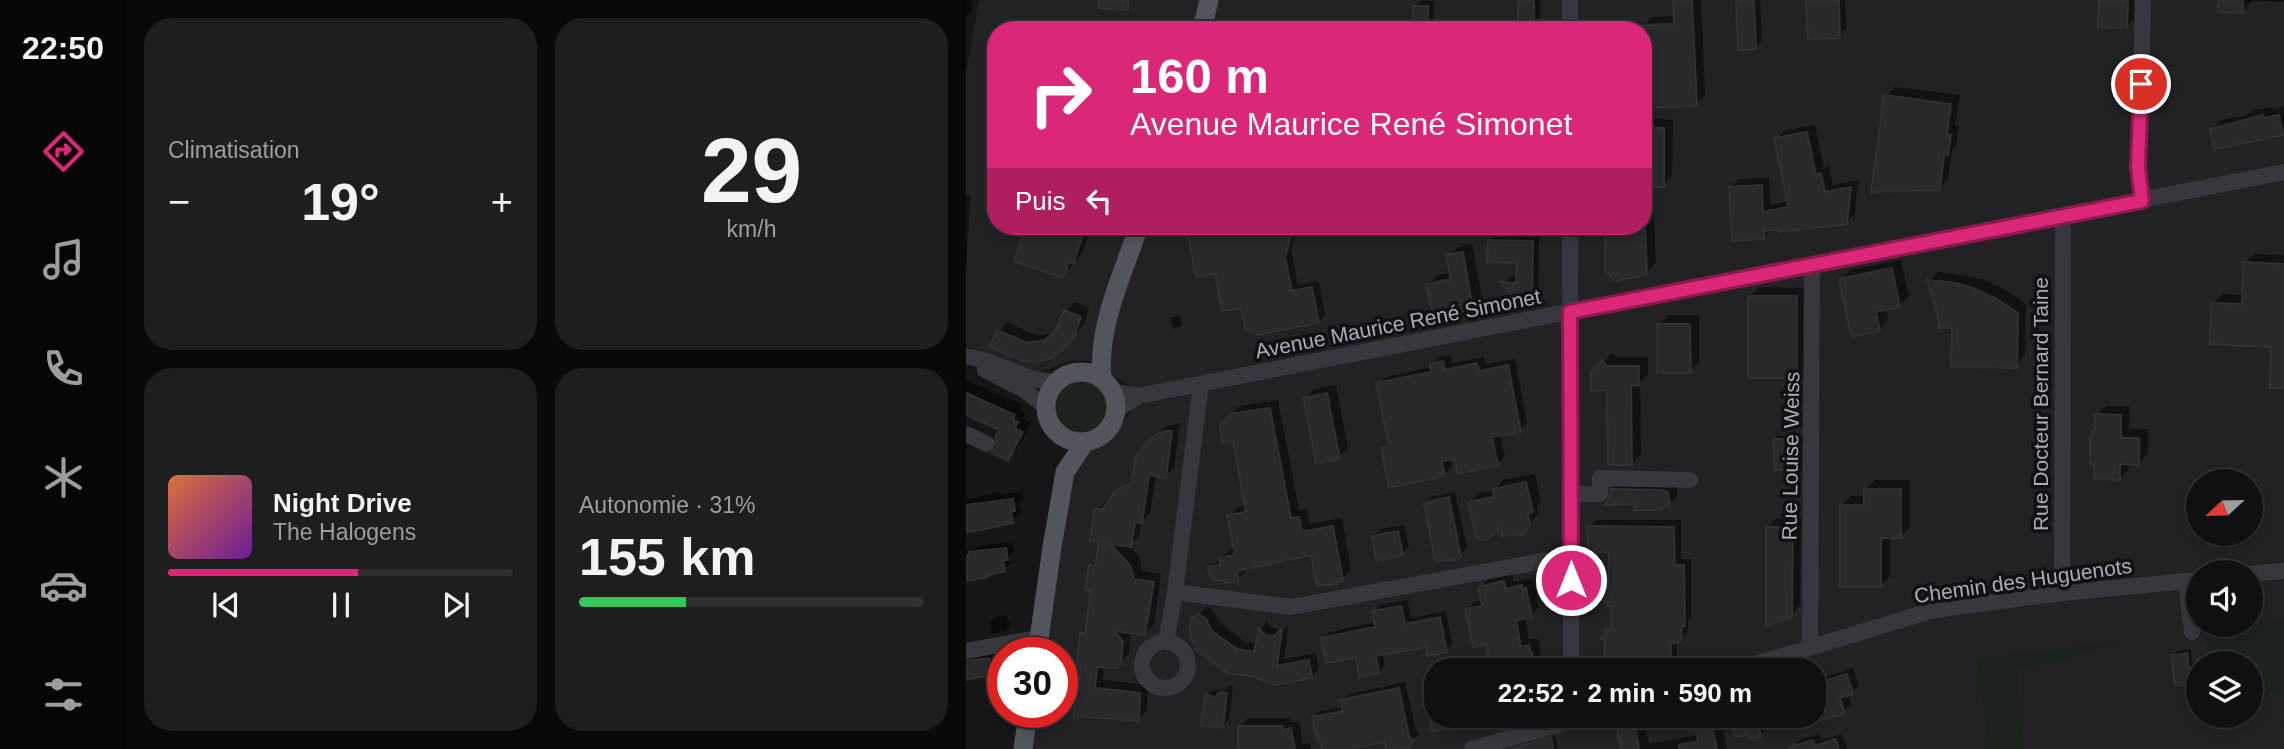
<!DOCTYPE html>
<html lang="fr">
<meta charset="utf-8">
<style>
:root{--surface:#101012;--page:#1e1e20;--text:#f1f3f6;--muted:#9c9d9f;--line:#303032;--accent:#db2777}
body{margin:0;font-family:Arial,sans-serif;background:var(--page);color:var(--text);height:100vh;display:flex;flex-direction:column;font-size:26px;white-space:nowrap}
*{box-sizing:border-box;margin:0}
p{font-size:23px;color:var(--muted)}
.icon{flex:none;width:38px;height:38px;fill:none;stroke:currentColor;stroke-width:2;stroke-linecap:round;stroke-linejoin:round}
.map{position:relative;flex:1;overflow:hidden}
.drawer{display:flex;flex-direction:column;gap:18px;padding:18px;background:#09090a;width:840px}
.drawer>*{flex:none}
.guide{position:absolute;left:21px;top:21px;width:665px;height:214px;border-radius:28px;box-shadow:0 4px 10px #0003,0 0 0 2px var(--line);background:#db2777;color:#fff;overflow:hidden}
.needle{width:46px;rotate:248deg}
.controls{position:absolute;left:1220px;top:469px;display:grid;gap:14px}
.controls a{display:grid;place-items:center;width:77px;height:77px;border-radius:50%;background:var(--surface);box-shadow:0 4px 10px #0003,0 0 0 2px var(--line);font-size:35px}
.speed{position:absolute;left:21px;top:637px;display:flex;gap:14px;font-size:35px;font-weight:700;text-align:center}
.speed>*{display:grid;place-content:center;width:91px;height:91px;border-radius:50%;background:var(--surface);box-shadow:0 4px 10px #0003,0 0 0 2px var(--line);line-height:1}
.speed .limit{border:10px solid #d22;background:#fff;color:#111}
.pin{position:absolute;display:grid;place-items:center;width:60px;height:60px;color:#fff;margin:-30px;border:4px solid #fff;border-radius:50%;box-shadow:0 2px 7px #0007}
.me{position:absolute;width:77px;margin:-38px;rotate:0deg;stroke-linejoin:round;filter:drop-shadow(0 0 5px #0008)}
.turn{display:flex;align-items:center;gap:24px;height:147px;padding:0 28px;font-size:32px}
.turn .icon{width:91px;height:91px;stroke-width:2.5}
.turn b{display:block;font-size:49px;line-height:60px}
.then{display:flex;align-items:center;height:66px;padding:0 28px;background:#0003;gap:14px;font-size:26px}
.big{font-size:52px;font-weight:800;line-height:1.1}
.drawer .tile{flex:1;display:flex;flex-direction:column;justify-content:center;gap:10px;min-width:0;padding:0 24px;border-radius:28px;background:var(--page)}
.drawer .dial{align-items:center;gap:0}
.dial b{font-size:91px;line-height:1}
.song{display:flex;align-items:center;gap:21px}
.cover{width:84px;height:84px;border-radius:10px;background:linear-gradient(135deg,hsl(20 70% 55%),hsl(280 70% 35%))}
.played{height:7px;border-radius:4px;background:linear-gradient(90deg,var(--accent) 55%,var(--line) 55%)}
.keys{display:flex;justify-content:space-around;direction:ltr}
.heat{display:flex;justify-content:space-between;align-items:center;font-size:38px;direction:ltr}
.charge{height:10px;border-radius:5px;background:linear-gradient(90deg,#34c759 31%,var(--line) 0)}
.drawer .tiles{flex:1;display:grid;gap:18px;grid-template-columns:repeat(2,1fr)}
.trip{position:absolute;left:458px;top:658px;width:402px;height:70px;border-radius:28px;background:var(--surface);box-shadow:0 4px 10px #0003,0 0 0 2px var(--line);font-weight:800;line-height:70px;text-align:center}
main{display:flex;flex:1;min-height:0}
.tab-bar{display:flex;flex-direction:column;width:126px;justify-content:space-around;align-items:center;background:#060607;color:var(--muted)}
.tab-bar .icon{width:49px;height:49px}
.tab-bar .on{color:var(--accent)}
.tab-bar b{font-size:32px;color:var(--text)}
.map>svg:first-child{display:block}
.built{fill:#222225;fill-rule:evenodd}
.grass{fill:#1c231d}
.shadow{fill:#0007;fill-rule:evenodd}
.building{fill:#29292c;stroke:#303034;stroke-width:2}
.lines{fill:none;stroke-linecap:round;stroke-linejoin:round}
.minor{stroke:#37383d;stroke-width:16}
.major{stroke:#53555c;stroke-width:19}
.route-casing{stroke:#8e194d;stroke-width:18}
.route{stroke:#db2777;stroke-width:12}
.labels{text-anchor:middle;stroke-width:7;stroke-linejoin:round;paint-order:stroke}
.street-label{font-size:21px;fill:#a8adb8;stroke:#111113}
</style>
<main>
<nav class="tab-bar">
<b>22:50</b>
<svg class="icon on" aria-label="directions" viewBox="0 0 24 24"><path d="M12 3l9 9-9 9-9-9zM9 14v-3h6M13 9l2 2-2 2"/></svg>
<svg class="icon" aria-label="music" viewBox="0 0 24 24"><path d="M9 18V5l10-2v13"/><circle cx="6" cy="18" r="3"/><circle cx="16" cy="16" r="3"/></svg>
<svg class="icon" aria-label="phone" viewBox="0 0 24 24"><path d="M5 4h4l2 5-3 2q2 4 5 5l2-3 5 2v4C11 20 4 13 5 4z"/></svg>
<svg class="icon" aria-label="climate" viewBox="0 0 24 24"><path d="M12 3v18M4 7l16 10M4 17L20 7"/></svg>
<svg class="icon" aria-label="car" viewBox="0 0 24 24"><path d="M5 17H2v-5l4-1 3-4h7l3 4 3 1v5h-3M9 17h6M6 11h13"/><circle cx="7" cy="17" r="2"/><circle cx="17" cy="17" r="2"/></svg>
<svg class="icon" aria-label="filters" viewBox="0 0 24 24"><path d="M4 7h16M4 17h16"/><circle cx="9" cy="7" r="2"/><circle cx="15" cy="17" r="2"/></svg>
</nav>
<section class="drawer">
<div class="tiles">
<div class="tile"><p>Climatisation</p>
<div class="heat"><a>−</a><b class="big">19°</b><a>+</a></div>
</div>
<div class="tile dial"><b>29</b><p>km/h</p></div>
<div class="tile">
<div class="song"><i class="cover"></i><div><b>Night Drive</b><p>The Halogens</p></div></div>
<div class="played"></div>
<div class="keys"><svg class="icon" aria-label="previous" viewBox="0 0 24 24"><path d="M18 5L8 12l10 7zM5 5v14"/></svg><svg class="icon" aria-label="pause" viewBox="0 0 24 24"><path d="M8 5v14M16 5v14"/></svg><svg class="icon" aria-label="next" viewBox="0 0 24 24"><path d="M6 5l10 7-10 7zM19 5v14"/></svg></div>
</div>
<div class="tile"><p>Autonomie · 31%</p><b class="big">155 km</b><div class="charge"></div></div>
</div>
</section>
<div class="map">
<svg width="1318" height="749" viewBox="0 0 1318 749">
<rect width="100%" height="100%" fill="#161618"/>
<path class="built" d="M13,0h1305v749h-1254l5,-37h27v-59h-19l24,-171 15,-28 19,-9 31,-34 -2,-26 -16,-8 -8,-12 -25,-5 -12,1 -29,12 -74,-27v-272zM30,30h647v196h-647zM1232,481h52v53h-52zM1232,572h52v53h-52zM1232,663h52v53h-52zM471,670h378v46h-378z"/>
<g class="grass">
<circle cx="115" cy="408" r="28"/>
<polygon points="1318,621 1318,724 1315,692 1285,694 1284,663 1244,663 1238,631"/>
<polygon points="1156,641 1097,661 1051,668 1054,725 1058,749 1023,749 1011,659"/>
</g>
<g class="shadow">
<polygon points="0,0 6,0 6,13 0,17 0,33"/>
<rect x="554" y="0" width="20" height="30"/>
<path d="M709,0h26l4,95 -9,9 -53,-74h-3l13,-13 22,-1zM716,22v4l-36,1v-3z"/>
<polygon points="772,0 794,0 796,41 790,47"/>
<polygon points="842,0 879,0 880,29 874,36"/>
<polygon points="1135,0 1168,0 1168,19 1161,26"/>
<polygon points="1254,0 1318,0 1318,2 1286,1 1276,12"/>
<polygon points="455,1 468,1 467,30 449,30 449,7"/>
<polygon points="115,21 123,21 151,30 106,30"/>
<polygon points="929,87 994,95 989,126 993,126 990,145 986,149 982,179 973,188 920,96"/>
<polygon points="1318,106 1318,131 1316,133 1246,129 1255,120 1281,115 1285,111 1306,107 1307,110"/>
<polygon points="677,117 707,120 706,176 697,185 685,169 677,168"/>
<polygon points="849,125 858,168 863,166 867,185 892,180 889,214 880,223 806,228 798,237 765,187 773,179 803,178 804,205 823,201 810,139 818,131"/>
<polygon points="0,195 4,195 0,272"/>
<polygon points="677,201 687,201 690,263 680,273 641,270 641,226 677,226"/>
<polygon points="62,226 126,226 116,253 97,276 50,260"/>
<polygon points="220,226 332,226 325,249 332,285 353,281 359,315 352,322 276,306"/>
<polygon points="530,234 573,235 572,288 565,295 538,283 544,277 552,277 553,262 524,241"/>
<path d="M506,244l10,54 -10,9 -44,-22 10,-10 13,-2 -3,-17 10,-9zM493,276l1,4 -23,4v-4z"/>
<polygon points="1288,254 1318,255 1318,387 1307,345 1247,304 1256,294 1278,295 1279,263"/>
<polygon points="935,260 943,296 933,306 920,308 922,320 913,330 875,280 884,270"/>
<polygon points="972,272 999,275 1019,280 1038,289 1060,304 1059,357 1050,366 988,327 963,281"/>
<polygon points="793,287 840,288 840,367 830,376 784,297"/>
<polygon points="109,302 123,308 117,326 100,345 77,359 33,331 42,322 64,333 78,335 91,330 100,311"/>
<polygon points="214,315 216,326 207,329 205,318"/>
<polygon points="702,315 733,315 733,362 724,371 693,325"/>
<polygon points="646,353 651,357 682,357 682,374 674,383 675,454 665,464 643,388 627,373"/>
<polygon points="484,355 486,363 518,357 520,364 549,359 561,423 554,430 534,434 539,456 531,464 489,457 484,458 486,467 478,475 416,449 424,441 412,384 420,377 466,367 465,365 473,357"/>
<polygon points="0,380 57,405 55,411 60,413 57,419 65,422 51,449 41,459 33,448 35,429 0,413"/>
<polygon points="370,385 382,448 373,457 339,398 349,389"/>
<polygon points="312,400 333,510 341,509 344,524 376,518 385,570 376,579 346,553 280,567 281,570 272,579 244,567 264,550 269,549 263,516 272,507 281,505 265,415 274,406"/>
<polygon points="1140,406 1164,406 1163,429 1182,429 1182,453 1172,463 1163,463 1163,469 1154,478 1130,462 1128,431 1130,428 1130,415"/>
<polygon points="214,423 208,467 199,476 190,474 184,513 175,522 173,536 163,546 173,556 176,571 195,574 188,625 179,633 164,631 163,654 150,666 138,665 137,680 182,685 181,710 172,719 110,714 116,664 115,633 122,627 127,589 124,566 132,558 135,541 131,509 140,501 143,501 159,483 167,478 182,443 201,426"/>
<polygon points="812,436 831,436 830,465 827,469 808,439"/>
<polygon points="569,474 575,502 571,506 572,514 555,534 536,525 504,502 513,493 529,490 537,480"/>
<polygon points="656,480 710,482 712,495 703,505 671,503 646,490"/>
<polygon points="909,480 944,480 944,527 934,536 924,536 924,576 914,586 875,506 885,496 900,496 900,489"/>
<polygon points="56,491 58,500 54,503 56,512 46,521 0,531 0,500 34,492 34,495"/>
<polygon points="489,492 501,548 494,555 460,503 467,496"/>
<polygon points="811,518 835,519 834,606 825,615 802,528"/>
<polygon points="630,520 715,520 715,559 725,559 725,617 722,620 722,632 711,640 711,667 708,670 640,670 640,630 647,624 647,604 640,587 644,583 644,550 623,527"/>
<polygon points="438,525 443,547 436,553 408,536 415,529"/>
<polygon points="46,542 48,551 44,555 45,563 38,570 0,578 0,551 8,549 12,546"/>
<polygon points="546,573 548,582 564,578 568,581 573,607 565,616 559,617 563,639 571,638 574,646 574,660 565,668 559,670 526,670 522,642 501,610 509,602 516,600 514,587 522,579"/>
<polygon points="442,600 445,618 480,611 486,644 480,650 461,645 416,653 419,665 412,672 391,655 357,638 363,632 410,622 408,612 414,605"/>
<polygon points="241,607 245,608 253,622 279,642 291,644 294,629 301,622 306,628 316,630 322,625 318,659 350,653 353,669 345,676 233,646 228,618"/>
<polygon points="41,615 44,627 39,631 26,634 24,622 28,618"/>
<polygon points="1225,649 1228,678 1224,682 1207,655 1211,651"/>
<polygon points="0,651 30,652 33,666 26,673 0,678"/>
<polygon points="887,668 893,686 882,694 885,705 878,711 847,721 849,679 858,674 859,677"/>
<polygon points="439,682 450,730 453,733 441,747 420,740 380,749 357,749 348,718 354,711 378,707 376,700 383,694"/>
<polygon points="263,686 267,686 263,720 257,726 241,696 248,689 257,691"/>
<polygon points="471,687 471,716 496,716 490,725 468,729 461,694"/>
<polygon points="661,716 677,716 683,744 732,735 731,729 740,720 755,717 761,749 657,749 652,725"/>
<polygon points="282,718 324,718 325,722 333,721 337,744 344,743 345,749 274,749 274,727"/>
<polygon points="796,718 798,731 794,736 768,723 772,719"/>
<polygon points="854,734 855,740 876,734 881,749 827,749 833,740"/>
<polygon points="589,735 592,749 547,749 550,746"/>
</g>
<g class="building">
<polygon points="133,0 162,0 162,10 133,8"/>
<rect x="552" y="0" width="16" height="30"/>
<polygon points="707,0 726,0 731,106 677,108 677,26 708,24"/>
<polygon points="770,0 788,0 790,49 772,50"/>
<polygon points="840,0 873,0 874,38 842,39"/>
<polygon points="1133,0 1162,0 1161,28 1132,27"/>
<polygon points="1252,0 1277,0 1277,13 1252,12"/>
<rect x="447" y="6" width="15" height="24"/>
<polygon points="918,95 985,104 981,134 985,135 982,155 978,155 974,190 905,192"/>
<polygon points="1297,115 1298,118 1313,115 1317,135 1248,149 1244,129"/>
<polygon points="677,127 698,128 698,187 682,187 684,171 677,170"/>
<polygon points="841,132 850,175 855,173 859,192 885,187 881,224 814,232 814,229 798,231 798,239 766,241 763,187 796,185 797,212 822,207 808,138"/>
<polygon points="60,226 90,226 117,235 107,264 103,262 97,278 48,261"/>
<polygon points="220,226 328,226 319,257 326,291 346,287 353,323 290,335 279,328 275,308 256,311 249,274 230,277"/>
<polygon points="639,226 679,226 681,275 650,281 639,271"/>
<polygon points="522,240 567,241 566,296 546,296 543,292 535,282 550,283 551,263 521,262"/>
<polygon points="497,252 507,309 467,317 460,284 485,280 480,255"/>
<polygon points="1277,262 1318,264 1318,388 1304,388 1305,347 1244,344 1245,303 1276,304"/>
<polygon points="926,268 934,307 910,312 914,331 885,337 873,279"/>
<polygon points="961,280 990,283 1009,289 1029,298 1052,313 1051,368 985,367 986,328 973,328 973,321"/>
<rect x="782" y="296" width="49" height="82"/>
<polygon points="98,310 115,317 108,337 98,349 85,358 71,362 56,361 24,347 31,330 61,343 79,340 90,330"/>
<polygon points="691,324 724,324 725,373 691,373"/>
<polygon points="477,361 479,370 511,363 513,371 542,365 555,432 526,437 532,465 492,474 488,459 476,461 479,476 423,488 415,448 423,446 410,383 465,372 464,364"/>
<polygon points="636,361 641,366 673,366 673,385 665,386 666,465 642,465 641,390 625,391 625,372"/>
<polygon points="0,393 49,415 47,420 52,422 49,428 57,432 42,461 25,453 31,448 29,438 33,430 0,415"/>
<polygon points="361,393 374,459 350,463 337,398"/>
<polygon points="304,408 325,518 333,517 336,532 367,526 377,581 371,582 371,584 351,586 345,555 271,571 273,581 258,583 258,581 248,580 243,573 242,567 254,565 253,558 269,555 261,515 280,512 267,441 257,443 254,426 264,414"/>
<polygon points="1129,414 1155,415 1155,438 1173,438 1173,465 1154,464 1154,480 1128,479 1128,464 1124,464 1124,437 1126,437 1126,430 1129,430"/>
<polygon points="200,431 206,431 200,478 183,475 176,523 169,522 165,547 144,544 164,565 168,579 188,582 179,635 148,631 157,641 155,664 150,668 131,667 129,688 174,693 173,721 108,716 115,666 111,665 114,633 119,633 125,590 119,590 123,565 129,566 133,542 124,541 129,508 136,509 148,492 165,482 170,458 181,441 191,434"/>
<polygon points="807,439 828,439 827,470 809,470"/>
<polygon points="560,482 567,512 562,513 564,525 556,535 536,536 535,528 522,539 515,540 510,537 502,502 528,497 527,489"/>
<polygon points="645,489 697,490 702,492 704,506 696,507 696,510 669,510 669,504 638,505 643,499"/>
<polygon points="898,489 935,489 935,538 915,538 915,587 874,587 874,505 898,505"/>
<polygon points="483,497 495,557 488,558 488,560 469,561 458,503"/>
<polygon points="47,499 49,511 45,511 47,523 0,533 0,505"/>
<polygon points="621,526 708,527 709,565 718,565 719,626 716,626 715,641 705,644 705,670 638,670 639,641 635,638 639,635 639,629 645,629 645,606 642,606 642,602 638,602 638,586 642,586 643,552 622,552"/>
<polygon points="800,527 827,527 826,617 800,626"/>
<polygon points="432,531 437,555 417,560 417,559 410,560 406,536"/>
<polygon points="40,548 42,560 37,560 39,571 22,575 22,577 2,581 0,579 0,555 3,555 3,552"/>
<polygon points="538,581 540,589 556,585 557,589 560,588 566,617 550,621 555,647 563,645 565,653 566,653 566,670 525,670 520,644 507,647 499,609 516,606 512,587"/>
<polygon points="435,606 439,624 474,617 481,652 461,656 460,647 410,656 413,673 393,677 390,658 360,663 355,638 409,627 406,611"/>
<polygon points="233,614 241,620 245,630 271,649 288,652 293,628 299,635 307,636 316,629 311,666 343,660 346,678 310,685 285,676 261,673 229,649 231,646 225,639 223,627 226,617"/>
<polygon points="1221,653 1225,684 1209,686 1205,655"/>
<polygon points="23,658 27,674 0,680 0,661"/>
<polygon points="881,674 887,694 874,698 879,713 849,722 849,684"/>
<polygon points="433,688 443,737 448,740 442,749 437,747 420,749 419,742 382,749 356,749 354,739 351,740 346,717 377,711 374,700"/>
<polygon points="471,691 471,716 489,716 491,726 466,732 459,694"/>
<polygon points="254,692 261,693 257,728 235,726 239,695 249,697"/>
<polygon points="780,720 781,723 792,721 795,737 783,739 782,735 769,737 766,723"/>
<polygon points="668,721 673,749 655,749 650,725"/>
<polygon points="746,725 751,749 713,749 713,745 732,741 729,728"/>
<polygon points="272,726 316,726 317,730 325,728 329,749 272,749"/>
<polygon points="585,737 587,749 544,749"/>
<polygon points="870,739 873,749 824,749 823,747 847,740 849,746"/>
</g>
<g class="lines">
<g class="minor">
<polyline points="604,30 604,0"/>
<polyline points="1176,201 1173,167 1177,0"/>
<polyline points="604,226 605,670"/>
<polyline points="846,264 844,639 848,646"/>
<polyline points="0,356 21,361 70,380 91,382"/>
<polyline points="19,370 58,390 80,407"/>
<polyline points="147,391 173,396"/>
<polyline points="150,410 173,396 192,392 1318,172"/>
<polyline points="0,434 21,444"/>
<polyline points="605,494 634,494 634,478 724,480"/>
<polyline points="1284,574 1318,571"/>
<polyline points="1220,582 1226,632"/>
<polyline points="209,592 325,607 605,556"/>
<polyline points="1096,593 1097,216"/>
<polyline points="200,642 209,592 235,384"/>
<circle cx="199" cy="665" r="23"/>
<polyline points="0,651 73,638"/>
<polyline points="770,670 968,610 1096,593 1232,580"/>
<polyline points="506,749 622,716"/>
</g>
<g class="major">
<polyline points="236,30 243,0"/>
<circle cx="115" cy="407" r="35"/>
<path d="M136,378c-5,-52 21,-104 37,-152"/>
<polyline points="71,653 86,547 99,472 119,442"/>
<polyline points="57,749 62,712"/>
</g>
</g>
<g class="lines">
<g class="route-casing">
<polyline id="route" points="605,580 604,312 1176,201 1172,167 1175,84"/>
</g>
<use href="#route" class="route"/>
</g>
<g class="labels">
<g class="street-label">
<text transform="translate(432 324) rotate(-11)" y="7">Avenue Maurice René Simonet</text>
<text transform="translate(1075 404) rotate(-90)" y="7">Rue Docteur Bernard Taine</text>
<text transform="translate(825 456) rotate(-89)" y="7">Rue Louise Weiss</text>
<text transform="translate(1057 581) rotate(-8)" y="7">Chemin des Huguenots</text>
</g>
</g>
</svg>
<div class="controls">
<a><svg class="needle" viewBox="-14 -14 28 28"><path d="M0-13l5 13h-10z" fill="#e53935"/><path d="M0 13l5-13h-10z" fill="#9c9d9f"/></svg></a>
<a><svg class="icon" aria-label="sound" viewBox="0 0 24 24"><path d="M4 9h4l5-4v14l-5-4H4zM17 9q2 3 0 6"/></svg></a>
<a><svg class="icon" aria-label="layers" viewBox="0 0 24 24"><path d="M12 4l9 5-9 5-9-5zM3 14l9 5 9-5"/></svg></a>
</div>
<div class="speed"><div class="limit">30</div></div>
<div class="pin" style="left:1175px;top:84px;background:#d93025"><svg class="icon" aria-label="arrive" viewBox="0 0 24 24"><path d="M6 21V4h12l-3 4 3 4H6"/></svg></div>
<svg class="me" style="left:605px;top:580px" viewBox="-20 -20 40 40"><circle r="17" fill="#db2777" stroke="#fff" stroke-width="3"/><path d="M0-11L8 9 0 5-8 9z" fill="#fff"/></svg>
<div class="trip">22:52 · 2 min · 590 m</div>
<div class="guide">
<div class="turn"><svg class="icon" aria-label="right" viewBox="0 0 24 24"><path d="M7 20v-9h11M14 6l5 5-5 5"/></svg><div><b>160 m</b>Avenue Maurice René Simonet</div></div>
<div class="then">Puis<svg class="icon" aria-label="left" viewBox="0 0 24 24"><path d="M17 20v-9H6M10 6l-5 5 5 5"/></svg></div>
</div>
</div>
</main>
